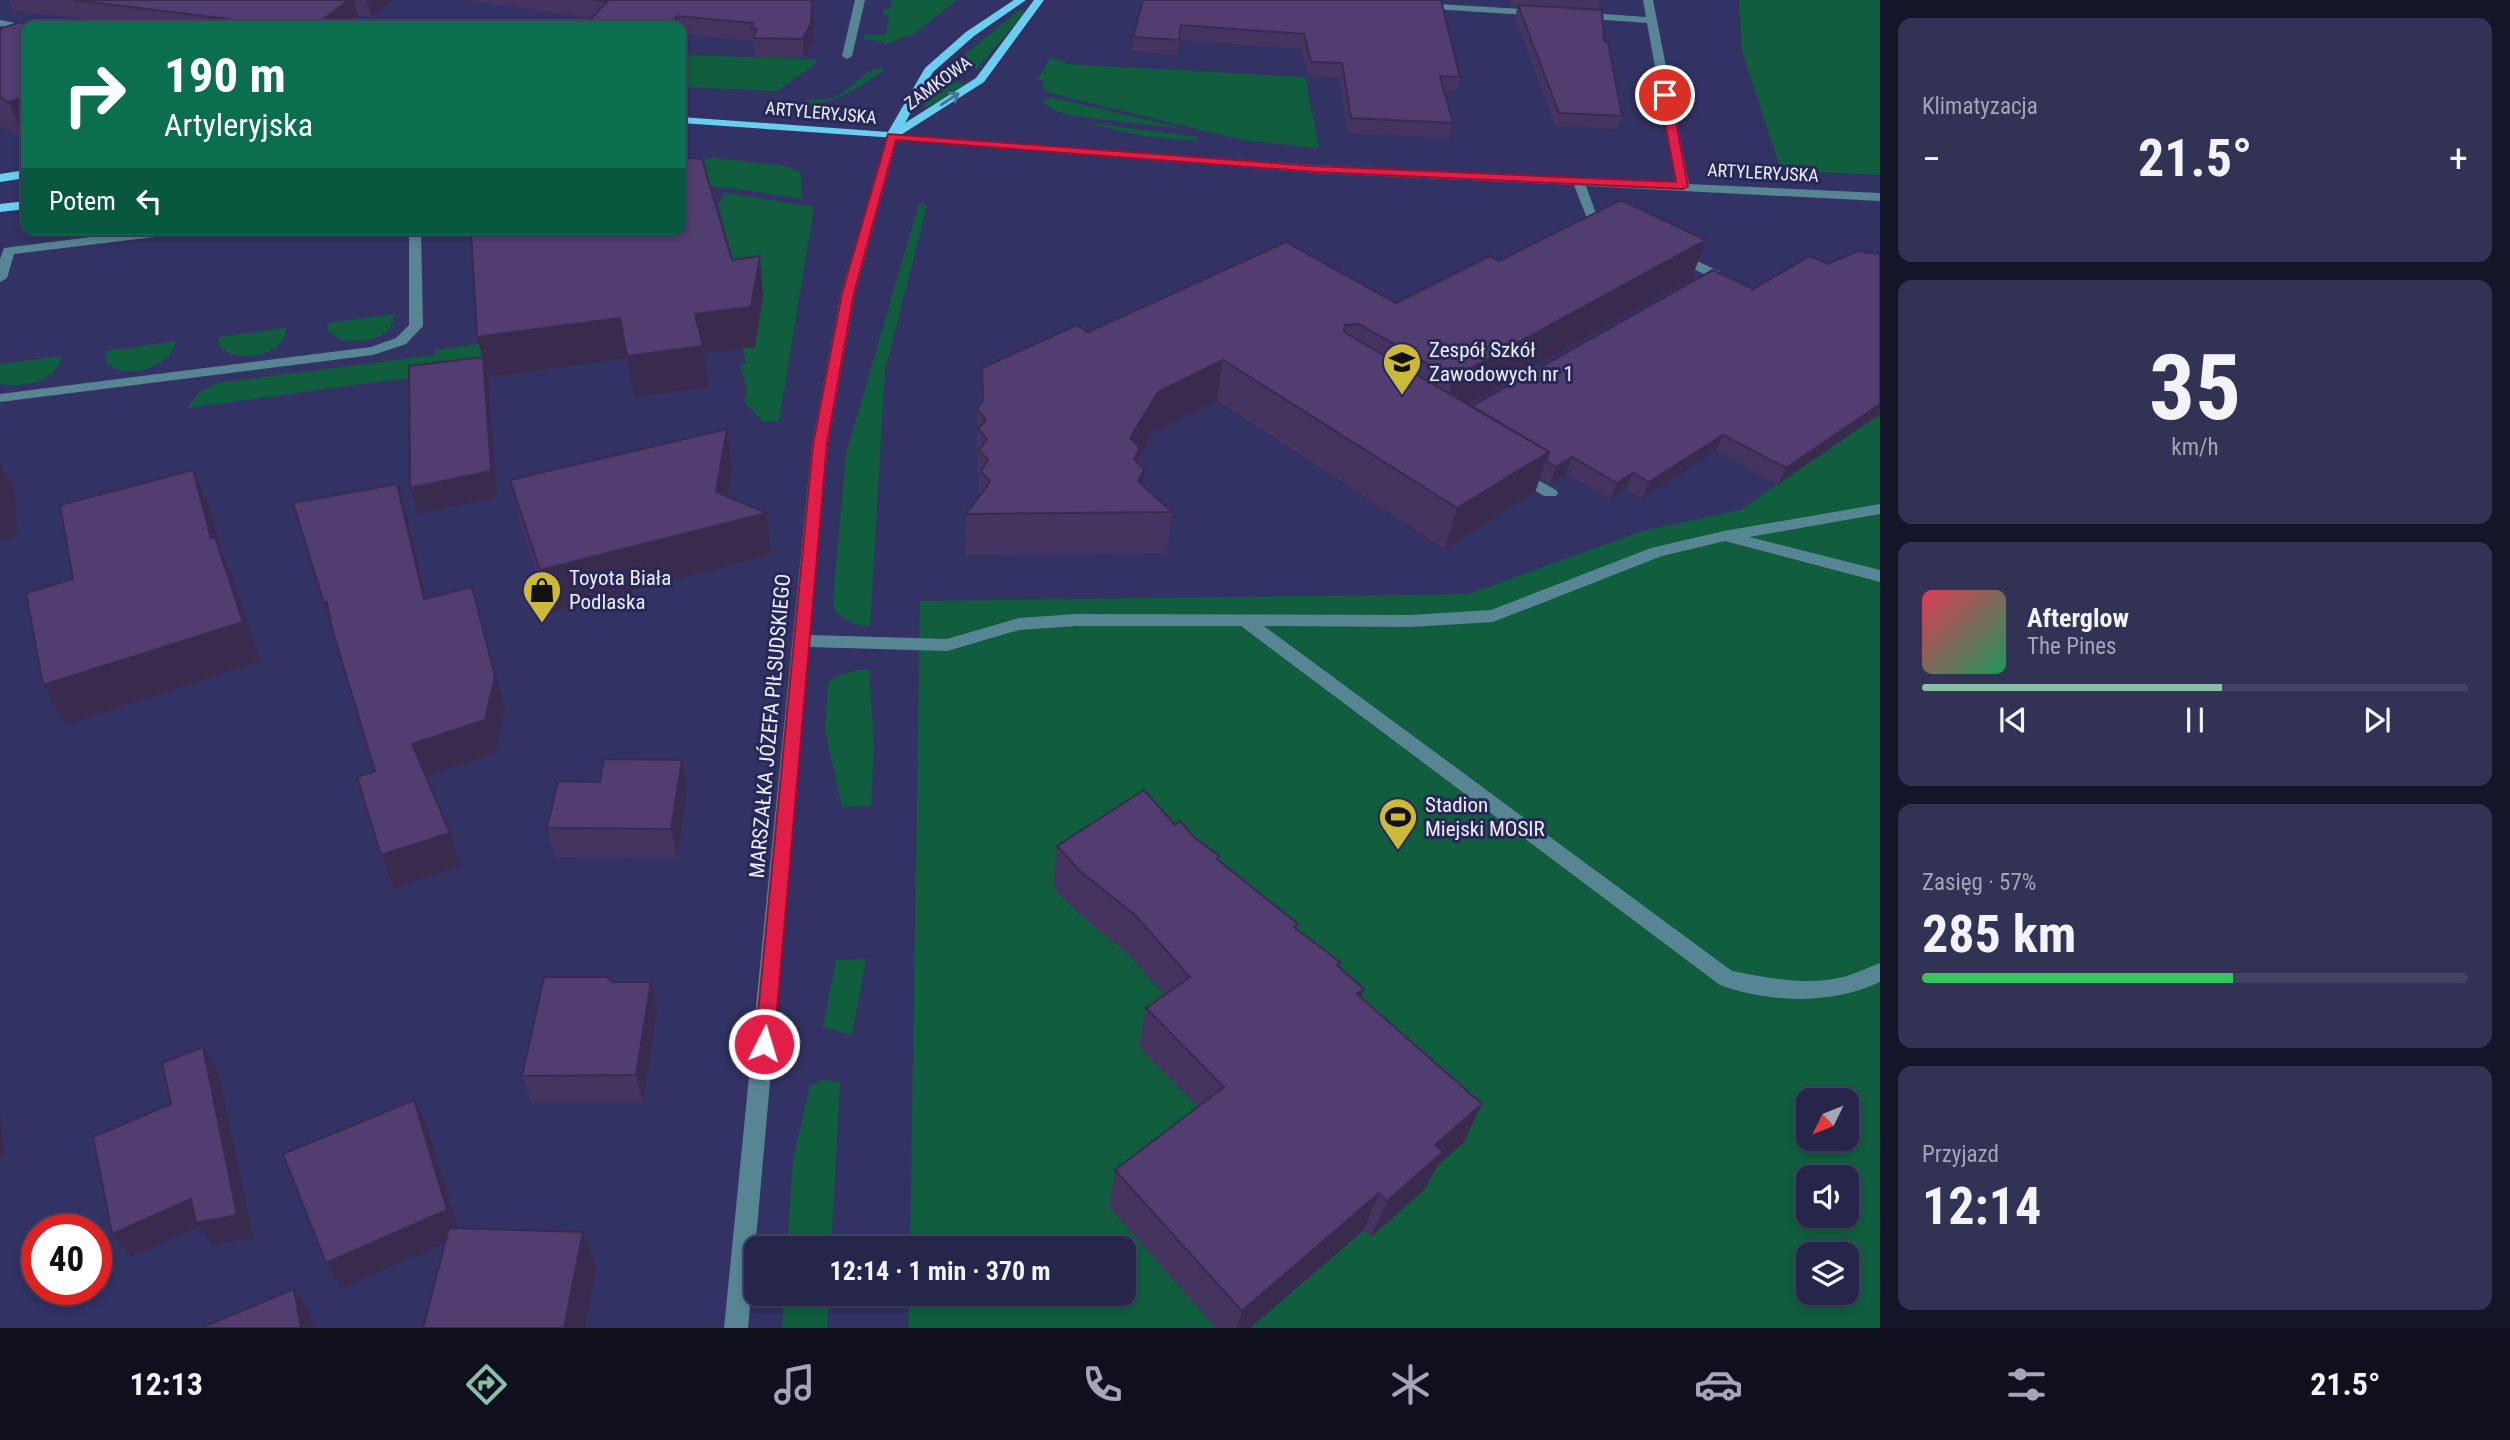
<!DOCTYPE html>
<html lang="pl">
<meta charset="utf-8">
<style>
:root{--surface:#26264b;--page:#323255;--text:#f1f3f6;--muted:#a4a5b5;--line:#424363;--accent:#8abfa5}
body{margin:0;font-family:"Roboto Condensed",sans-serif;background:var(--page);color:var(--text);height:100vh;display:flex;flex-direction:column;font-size:26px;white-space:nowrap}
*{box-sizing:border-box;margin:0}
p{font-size:23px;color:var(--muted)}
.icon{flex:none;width:38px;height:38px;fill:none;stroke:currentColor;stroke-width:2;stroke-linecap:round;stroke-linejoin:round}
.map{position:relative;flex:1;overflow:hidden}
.panel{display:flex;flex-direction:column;gap:18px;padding:18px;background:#151529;width:630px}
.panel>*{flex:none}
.banner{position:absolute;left:21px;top:21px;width:665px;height:214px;border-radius:14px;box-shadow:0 4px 10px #0003,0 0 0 2px var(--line);background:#0b6e4f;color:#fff;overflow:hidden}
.needle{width:46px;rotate:227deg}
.controls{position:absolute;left:1796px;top:1088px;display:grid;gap:14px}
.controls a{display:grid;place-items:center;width:63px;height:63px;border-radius:14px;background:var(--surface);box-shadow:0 4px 10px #0003,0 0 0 2px var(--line);font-size:35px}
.speed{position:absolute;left:21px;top:1214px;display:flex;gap:14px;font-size:35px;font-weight:700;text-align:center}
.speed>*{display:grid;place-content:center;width:91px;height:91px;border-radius:50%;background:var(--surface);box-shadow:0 4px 10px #0003,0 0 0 2px var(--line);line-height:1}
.speed .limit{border:10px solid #d22;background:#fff;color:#111}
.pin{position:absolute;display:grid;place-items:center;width:60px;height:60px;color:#fff;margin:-30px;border:4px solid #fff;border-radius:50%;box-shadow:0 2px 7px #0007}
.me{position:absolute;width:77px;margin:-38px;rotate:5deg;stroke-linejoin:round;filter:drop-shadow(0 0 5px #0008)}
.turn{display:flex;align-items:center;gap:24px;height:147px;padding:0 28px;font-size:32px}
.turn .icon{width:91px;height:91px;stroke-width:2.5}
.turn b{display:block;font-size:49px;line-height:60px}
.then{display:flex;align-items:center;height:66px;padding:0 28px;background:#0003;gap:14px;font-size:26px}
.big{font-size:52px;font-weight:700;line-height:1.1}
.panel .tile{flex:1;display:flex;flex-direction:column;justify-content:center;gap:10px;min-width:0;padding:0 24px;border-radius:14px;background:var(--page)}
.panel .dial{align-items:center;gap:0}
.dial b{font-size:91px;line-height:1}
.song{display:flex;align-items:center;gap:21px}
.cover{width:84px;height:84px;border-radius:10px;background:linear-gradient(135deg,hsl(350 70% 55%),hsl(150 70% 35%))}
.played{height:7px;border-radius:4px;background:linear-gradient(90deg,var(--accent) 55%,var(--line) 55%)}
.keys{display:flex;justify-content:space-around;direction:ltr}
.heat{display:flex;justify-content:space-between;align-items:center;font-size:38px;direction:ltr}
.charge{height:10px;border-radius:5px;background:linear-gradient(90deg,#34c759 57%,var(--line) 0)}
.trip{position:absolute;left:744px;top:1236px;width:392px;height:70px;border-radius:14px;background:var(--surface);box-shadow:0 4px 10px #0003,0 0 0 2px var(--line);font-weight:700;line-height:70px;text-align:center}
.menu{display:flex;height:112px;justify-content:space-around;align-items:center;background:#0f0f1e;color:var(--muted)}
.menu .icon{width:49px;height:49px}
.menu .current{color:var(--accent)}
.menu b{font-size:32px;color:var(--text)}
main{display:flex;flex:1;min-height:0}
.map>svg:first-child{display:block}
.green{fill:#105e3e;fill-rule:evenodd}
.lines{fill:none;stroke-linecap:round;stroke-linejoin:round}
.minor{fill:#578594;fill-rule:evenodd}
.major{fill:#6acfee;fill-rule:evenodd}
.wall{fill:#463460}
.shaded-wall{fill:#392b4e}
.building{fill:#513d70;stroke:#392b4e;stroke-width:2}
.oneway{stroke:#46739c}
.route{fill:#e11d48;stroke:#92132f;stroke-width:2}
.labels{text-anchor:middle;stroke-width:6;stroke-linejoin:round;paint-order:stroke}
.far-street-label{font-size:18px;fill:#edeefb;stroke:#282858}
.poi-label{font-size:21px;fill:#edeefb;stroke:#282858;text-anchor:start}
.street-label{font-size:21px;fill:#edeefb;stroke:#282858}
</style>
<main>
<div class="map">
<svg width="1880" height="1328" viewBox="0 0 1880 1328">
<rect width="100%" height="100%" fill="#323264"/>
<g class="green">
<polygon points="892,0 957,0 915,33 884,45 885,42 863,39 864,35 886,34 889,16 882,14 883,9 890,9"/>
<polygon points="1739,0 1880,0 1880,175 1781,170 1742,51"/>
<polygon points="1019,10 1024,13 977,69 952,65"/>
<polygon points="681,55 817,59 815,64 777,91 681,87"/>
<polygon points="1051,57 1067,64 1305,77 1319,148 1242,140 1050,93 1042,87 1045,81 1037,80"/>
<path d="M881,68l4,1c-29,21 -55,39 -93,37 13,-9 31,-3 45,-10 15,-8 26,-26 44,-28z"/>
<polygon points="935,78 965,84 940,102 924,107 920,94"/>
<polygon points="1051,97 1185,129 1073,116 1054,110 1042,101"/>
<polygon points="1083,122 1197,137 1196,141 1143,136"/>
<polygon points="713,158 781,165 796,170 801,175 802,199 731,188 681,184 681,163"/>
<polygon points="726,193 814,207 779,421 763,422 744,401 747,389 740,365 746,363 743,348 755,347 718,204"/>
<polygon points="919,203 927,206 885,370 870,626 854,624 835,612 833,600 846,454"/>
<path d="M394,314c0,26 -34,29 -53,26l-14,-10 1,-7z"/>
<path d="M286,328c2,29 -55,37 -68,16l1,-7z"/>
<path d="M176,341c-6,27 -50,40 -70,21l1,-11z"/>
<polygon points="486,343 514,358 515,373 489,376 487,367 187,408 198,393 217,383 435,355 435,350"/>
<path d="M62,356c-5,26 -40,32 -62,28v-20z"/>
<path d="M1880,414v914h-972l1,-35h215v-45h-214l10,-647 549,-7 173,-63 98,-21zM1808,1101h38v38h-38zM1808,1178h38v38h-38zM1808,1255h38v38h-38z"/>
<path d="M869,669l5,78 -3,59 -29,1 -17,-77 3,-47c10,-11 27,-13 41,-14z"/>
<polygon points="866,959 852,1035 823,1027 836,960"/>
<polygon points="822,1080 840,1082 831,1248 787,1248 793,1160 810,1086"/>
<polygon points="784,1293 829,1293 827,1328 782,1328"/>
</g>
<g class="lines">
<g class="minor">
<polygon points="855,0 865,0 852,56 847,59 842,56"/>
<path d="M1643,0h10l36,184 191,9v8l-294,-15 9,25 24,13 -6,4 -27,-12 -12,-31 -259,-12 -418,-33 -42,153 -27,151 -18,191 137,4 72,-21 57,-4 334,1 81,-5 160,-62 73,-17 156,-27v10l-131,23 131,33v12l-155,-41 -63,15 -169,66 -83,5 -146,-1 468,345c36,7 75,15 111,6 13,-3 25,-10 37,-14v19c-49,23 -110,21 -160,3l-479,-359h-165l-57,4 -72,21 -138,-4 -61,681h-24l88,-884 29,-151 47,-159 427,31 361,18 -29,-160 -69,-5 -5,-3 5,-3 68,5z"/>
<polygon points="1421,3 1540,10 1545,13 1540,16 1417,8 1416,6"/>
<polygon points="0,20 31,26 26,26 26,29 0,26"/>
<polygon points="154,229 193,229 187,233 14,254 7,278 0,282 0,259 4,248"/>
<polygon points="409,229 421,229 423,326 406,344 373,355 0,402 0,394 371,347 396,338 409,325"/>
<polygon points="1675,251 1719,271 1721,274 1705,285 1695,285 1695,279 1704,274 1670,258 1670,252"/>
<polygon points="1518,469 1556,490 1558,493 1556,496 1544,496 1513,477 1510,474"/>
</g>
<g class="major">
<polygon points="1014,0 1026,0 974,36 933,72 905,123 976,78 1034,0 1044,0 984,82 896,138 681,123 681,117 888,132 925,68 966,32"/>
<polygon points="26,170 26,178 0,182 0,174"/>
<polygon points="26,201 26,209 0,212 0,204"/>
</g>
</g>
<g class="wall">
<polygon points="9,0 392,0 371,17 358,15 343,26 144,26 13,10"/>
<polygon points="466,0 814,0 813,42 804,58 755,57 752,41 681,34 681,26 584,26 592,18"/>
<polygon points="1143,0 1441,0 1460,77 1456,91 1444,91 1453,123 1449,138 1348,133 1339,77 1308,76 1301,49 1180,40 1177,55 1132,51 1133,37"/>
<polygon points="1509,0 1600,0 1597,10 1622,116 1618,129 1555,126 1515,17 1518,6 1511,6"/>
<polygon points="26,26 26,138 25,139 0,126 0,29"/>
<polygon points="1499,261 1692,278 1467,404 1472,406 1880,414 1778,484 1716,451 1642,499 1626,489 1610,499 1566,473 1550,483 1540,478 1535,492 1445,549 1217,400 1153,432 1139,457 1138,464 1142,485 1172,512 1167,553 965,555 966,514 980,495 979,490 979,472 977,470 978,451 977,449 977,409 981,404 982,368 1088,332 1396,303"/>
<polygon points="732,470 728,496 767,513 771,555 550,612 520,521 510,480"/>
<polygon points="682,760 687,790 677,858 555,857 547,828 600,782"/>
<polygon points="1175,825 1298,924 1297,929 1340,962 1339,966 1364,989 1361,998 1464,1142 1437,1166 1425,1189 1371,1237 1364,1230 1250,1328 1216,1328 1109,1207 1115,1170 1198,1107 1139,1047 1146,1008 1164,995 1129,955 1076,911 1053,887 1057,846"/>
<polygon points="612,982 651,982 657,1010 643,1103 532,1103 522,1076"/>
</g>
<g class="shaded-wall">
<polygon points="349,0 354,0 358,15 343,26 314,26"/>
<polygon points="367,0 392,0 371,17"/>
<polygon points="812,0 814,0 813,42 804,58 803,39"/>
<polygon points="677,16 679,26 673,26 673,21"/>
<polygon points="26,96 26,138 25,139 9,102"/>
<polygon points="1706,240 1692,278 1442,418 1453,378"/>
<polygon points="760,256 763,296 755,347 704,353 708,387 634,397 627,356 695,314"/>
<polygon points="620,318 626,358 488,377 497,497 418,514 410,488 483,360 477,337"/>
<polygon points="1223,360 1217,400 1153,432 1139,457 1135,489 1130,438 1158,392"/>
<polygon points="1880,404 1880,414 1778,484 1786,468"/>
<polygon points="727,429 732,470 723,524 767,513 771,555 550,612 540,570 716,492"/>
<polygon points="1723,435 1716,451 1642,499 1649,482"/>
<polygon points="1549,452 1535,492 1445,549 1457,508"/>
<polygon points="1572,457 1566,473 1550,483 1556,467"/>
<polygon points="0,463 15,491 17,536 0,540"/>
<polygon points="193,470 210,509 222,554 232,576 260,661 66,725 43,685 211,538"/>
<polygon points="1144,470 1139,510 1138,481"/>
<polygon points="1633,473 1626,489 1610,499 1617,483"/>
<polygon points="397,484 407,517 434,632 424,599"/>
<polygon points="472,587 505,709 495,753 424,777 412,744"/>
<polygon points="327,602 337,636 324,603"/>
<polygon points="682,760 687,790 677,858 671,829"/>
<polygon points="450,833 461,866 394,888 381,855"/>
<polygon points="651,982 657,1010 643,1103 636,1075"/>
<polygon points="1364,989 1350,1028 1357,994"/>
<polygon points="203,1047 218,1071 253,1237 213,1246 199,1226 131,1257 112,1234 191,1199"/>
<polygon points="414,1100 427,1127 460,1236 342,1288 326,1263"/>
<polygon points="1482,1104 1464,1142 1437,1166 1425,1189 1371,1237 1387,1201 1435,1145"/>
<polygon points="0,1114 4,1156 0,1158"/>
<polygon points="1379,1193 1364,1230 1250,1328 1237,1328 1242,1311"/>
<polygon points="583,1232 596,1268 585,1328 564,1328"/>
<polygon points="294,1289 309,1311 313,1328 301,1328"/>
</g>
<g class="building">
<polygon points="74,0 349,0 314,26 284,26"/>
<polygon points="594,0 812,0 811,23 803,39 753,38 757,29 751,28 753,23 677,16 673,21 661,20 656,26 584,26 607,2"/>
<polygon points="1143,0 1441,0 1460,77 1440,76 1453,123 1351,118 1342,63 1311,62 1304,34 1181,25 1179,40 1133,37"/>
<polygon points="1518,5 1602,10 1604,41 1608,42 1622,116 1559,113"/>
<polygon points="20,22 27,26 26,96 9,102 0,97 0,29"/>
<polygon points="681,157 702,159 732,260 760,256 751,307 695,314 703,346 627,356 620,318 477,337 471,229 681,229"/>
<polygon points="1621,200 1706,240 1453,378 1359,324 1345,325 1344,332 1549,452 1457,508 1223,360 1158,392 1130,438 1140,448 1134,459 1144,470 1138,481 1172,512 966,514 990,482 981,471 988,460 979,450 987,439 978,429 986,420 977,409 983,400 982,368 1077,325 1088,332 1286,242 1396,303 1490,256 1499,261"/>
<polygon points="1858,251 1880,254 1880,404 1786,468 1723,435 1649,482 1633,473 1617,483 1572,457 1556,467 1546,461 1549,452 1472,406 1713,270 1753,289 1810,256 1828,264"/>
<polygon points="483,357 491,471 410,488 409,366"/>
<polygon points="727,429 716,492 767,513 540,570 510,480"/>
<polygon points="193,470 211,538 215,537 243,622 43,685 26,593 73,579 60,505"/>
<polygon points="397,484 424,599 472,587 495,676 485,720 412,744 450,833 381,855 357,777 375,771 331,625 327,602 324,603 293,503"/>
<polygon points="604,759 682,760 671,829 547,828 558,781 600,782"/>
<polygon points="1144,790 1175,825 1180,821 1194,837 1219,856 1217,859 1298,924 1294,927 1340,962 1337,965 1364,989 1357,994 1482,1104 1435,1145 1443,1152 1387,1201 1379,1193 1242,1311 1115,1170 1224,1087 1146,1008 1190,977 1135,915 1080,871 1057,846"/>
<polygon points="544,977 607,977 612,982 651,982 636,1075 522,1076"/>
<polygon points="203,1047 237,1215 196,1223 191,1199 112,1234 93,1137 171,1104 162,1063"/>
<polygon points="414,1100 447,1210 326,1263 283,1154"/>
<polygon points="449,1228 583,1232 564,1328 423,1328"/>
<polygon points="294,1289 301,1328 201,1328"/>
</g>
<defs><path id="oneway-shaft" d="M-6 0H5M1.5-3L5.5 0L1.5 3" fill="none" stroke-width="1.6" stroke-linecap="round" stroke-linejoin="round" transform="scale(1.75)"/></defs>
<use class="oneway" href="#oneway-shaft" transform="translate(950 99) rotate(-33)"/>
<polygon class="route" points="1665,92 1671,95 1688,186 1683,189 1315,172 896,140 854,293 827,444 774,1044 771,1050 764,1052 757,1050 755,1044 813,444 842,293 888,134 1315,166 1676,182 1660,95"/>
<defs>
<g id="school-pin" transform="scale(2.0125)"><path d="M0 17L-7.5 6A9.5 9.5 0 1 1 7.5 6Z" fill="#ccb938" stroke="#282858"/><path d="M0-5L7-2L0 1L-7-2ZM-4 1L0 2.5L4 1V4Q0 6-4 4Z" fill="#111"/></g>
<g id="shop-pin" transform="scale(2.0125)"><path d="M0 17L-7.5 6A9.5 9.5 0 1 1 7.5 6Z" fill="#ccb938" stroke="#282858"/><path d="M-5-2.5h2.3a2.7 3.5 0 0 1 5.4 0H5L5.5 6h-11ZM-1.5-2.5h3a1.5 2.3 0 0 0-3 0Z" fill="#111"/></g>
<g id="stadium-pin" transform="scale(2.0125)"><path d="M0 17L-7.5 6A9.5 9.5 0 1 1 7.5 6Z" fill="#ccb938" stroke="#282858"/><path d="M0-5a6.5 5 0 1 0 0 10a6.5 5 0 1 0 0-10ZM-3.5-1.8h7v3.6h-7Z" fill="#111"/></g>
</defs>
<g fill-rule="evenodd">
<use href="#school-pin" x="1402" y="362"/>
<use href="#shop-pin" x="542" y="590"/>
<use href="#stadium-pin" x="1398" y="817"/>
</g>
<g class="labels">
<g class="far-street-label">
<text transform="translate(938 83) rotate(-36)" y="6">ZAMKOWA</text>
<text transform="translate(821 113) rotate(5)" y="6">ARTYLERYJSKA</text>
<text transform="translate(1763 173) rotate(3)" y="6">ARTYLERYJSKA</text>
</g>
<g class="poi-label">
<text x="1429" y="357">Zespół Szkół<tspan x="1429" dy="24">Zawodowych nr 1</tspan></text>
<text x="569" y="585">Toyota Biała<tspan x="569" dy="24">Podlaska</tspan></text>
<text x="1425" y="812">Stadion<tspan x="1425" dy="24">Miejski MOSIR</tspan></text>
</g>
<g class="street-label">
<text transform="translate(770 726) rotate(-85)" y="7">MARSZAŁKA JÓZEFA PIŁSUDSKIEGO</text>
</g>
</g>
</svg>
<div class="controls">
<a><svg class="needle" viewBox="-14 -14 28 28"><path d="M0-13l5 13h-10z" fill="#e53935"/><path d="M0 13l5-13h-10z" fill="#a4a5b5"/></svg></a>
<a><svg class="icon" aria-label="sound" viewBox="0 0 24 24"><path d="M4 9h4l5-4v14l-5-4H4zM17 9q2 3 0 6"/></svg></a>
<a><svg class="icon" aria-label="layers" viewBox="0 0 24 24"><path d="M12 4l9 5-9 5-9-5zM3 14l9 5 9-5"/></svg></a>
</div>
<div class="speed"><div class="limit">40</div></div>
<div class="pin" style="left:1665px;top:95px;background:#d93025"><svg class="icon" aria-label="arrive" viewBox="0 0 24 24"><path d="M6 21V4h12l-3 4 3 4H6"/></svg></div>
<svg class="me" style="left:764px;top:1044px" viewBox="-20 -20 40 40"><circle r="17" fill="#e11d48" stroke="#fff" stroke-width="3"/><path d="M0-11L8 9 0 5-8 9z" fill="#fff"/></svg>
<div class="trip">12:14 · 1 min · 370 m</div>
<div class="banner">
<div class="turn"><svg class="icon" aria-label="right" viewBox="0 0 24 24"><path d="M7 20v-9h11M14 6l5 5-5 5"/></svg><div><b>190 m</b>Artyleryjska</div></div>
<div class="then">Potem<svg class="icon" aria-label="left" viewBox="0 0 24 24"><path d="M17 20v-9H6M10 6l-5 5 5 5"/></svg></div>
</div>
</div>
<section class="panel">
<div class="tile"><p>Klimatyzacja</p>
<div class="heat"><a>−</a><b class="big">21.5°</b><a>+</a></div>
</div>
<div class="tile dial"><b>35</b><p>km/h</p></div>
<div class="tile">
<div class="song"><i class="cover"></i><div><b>Afterglow</b><p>The Pines</p></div></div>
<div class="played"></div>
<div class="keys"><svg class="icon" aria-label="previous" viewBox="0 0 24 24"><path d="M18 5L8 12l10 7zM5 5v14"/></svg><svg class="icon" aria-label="pause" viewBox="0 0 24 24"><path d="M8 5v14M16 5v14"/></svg><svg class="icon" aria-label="next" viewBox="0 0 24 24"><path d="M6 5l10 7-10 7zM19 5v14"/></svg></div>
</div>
<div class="tile"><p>Zasięg · 57%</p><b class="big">285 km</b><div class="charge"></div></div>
<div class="tile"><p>Przyjazd</p><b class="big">12:14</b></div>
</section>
</main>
<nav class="menu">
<b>12:13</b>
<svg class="icon current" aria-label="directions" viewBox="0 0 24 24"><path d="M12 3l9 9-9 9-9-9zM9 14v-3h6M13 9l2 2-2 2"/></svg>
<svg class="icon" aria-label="music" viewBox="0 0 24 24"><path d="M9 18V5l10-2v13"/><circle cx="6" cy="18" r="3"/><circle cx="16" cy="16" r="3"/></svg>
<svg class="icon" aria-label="phone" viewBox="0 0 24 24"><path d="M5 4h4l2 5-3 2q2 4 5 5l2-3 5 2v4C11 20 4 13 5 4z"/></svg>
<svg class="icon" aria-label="climate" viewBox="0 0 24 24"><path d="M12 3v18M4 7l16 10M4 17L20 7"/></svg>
<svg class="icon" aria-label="car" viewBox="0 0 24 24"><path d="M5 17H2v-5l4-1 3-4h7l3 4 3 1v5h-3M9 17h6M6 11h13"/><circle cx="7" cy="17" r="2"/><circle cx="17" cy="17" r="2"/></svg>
<svg class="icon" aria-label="filters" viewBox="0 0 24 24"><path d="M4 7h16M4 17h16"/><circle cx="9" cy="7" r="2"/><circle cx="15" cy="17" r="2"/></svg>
<b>21.5°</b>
</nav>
